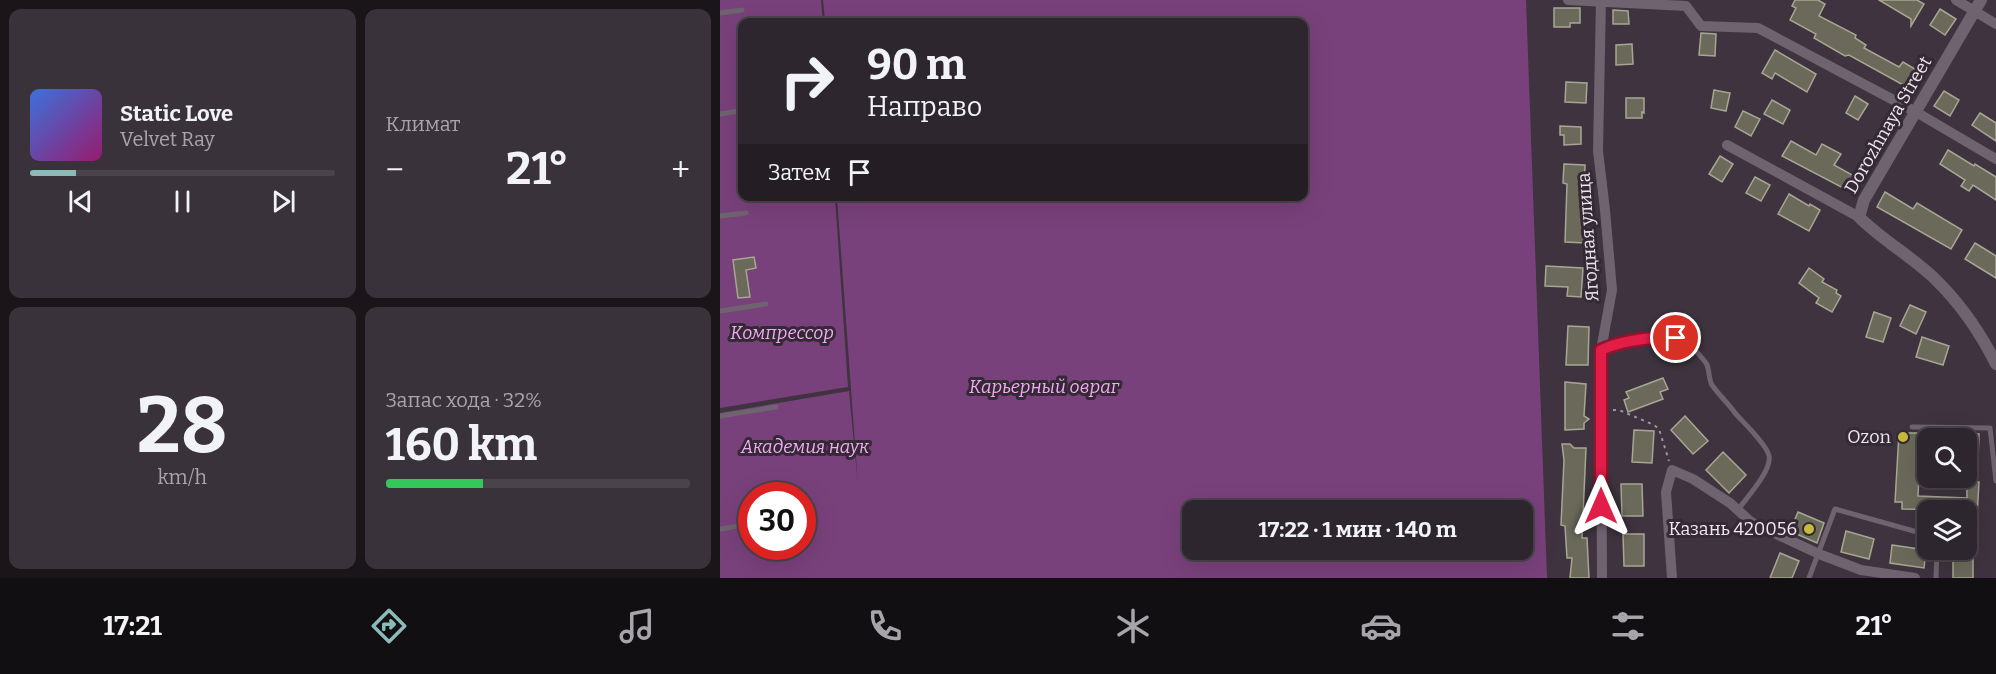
<!DOCTYPE html>
<html lang="ru">
<meta charset="utf-8">
<style>
:root{--surface:#2e262e;--page:#3a323a;--text:#f1f3f6;--muted:#a7a5aa;--line:#49434a;--accent:#8bbbb9}
body{margin:0;font-family:Bitter,serif;background:var(--page);color:var(--text);height:100vh;display:flex;flex-direction:column;font-size:22px;white-space:nowrap}
*{box-sizing:border-box;margin:0}
p{font-size:20px;color:var(--muted)}
.icon{flex:none;width:33px;height:33px;fill:none;stroke:currentColor;stroke-width:2;stroke-linecap:round;stroke-linejoin:round}
.map{position:relative;flex:1;overflow:hidden}
.panel{display:flex;flex-direction:column;gap:9px;padding:9px;background:#191519;width:720px}
.panel>*{flex:none}
.hud{position:absolute;left:18px;top:18px;width:570px;height:183px;border-radius:12px;box-shadow:0 6px 24px #0002,0 0 0 2px var(--line);background:#2e262e;color:var(--text);overflow:hidden}
.controls{position:absolute;left:1197px;top:428px;display:grid;gap:12px}
.controls a{display:grid;place-items:center;width:60px;height:60px;border-radius:12px;background:var(--surface);box-shadow:0 6px 24px #0002,0 0 0 2px var(--line);font-size:30px}
.speed{position:absolute;left:18px;top:482px;display:flex;gap:12px;font-size:30px;font-weight:700;text-align:center}
.speed>*{display:grid;place-content:center;width:78px;height:78px;border-radius:50%;background:var(--surface);box-shadow:0 6px 24px #0002,0 0 0 2px var(--line);line-height:1}
.speed .limit{border:9px solid #d22;background:#fff;color:#111}
.pin{position:absolute;display:grid;place-items:center;width:51px;height:51px;color:#fff;margin:-26px;border:3px solid #fff;border-radius:50%;box-shadow:0 2px 6px #0007}
.me{position:absolute;width:66px;margin:-33px;rotate:0deg;stroke-linejoin:round;filter:drop-shadow(0 0 4px #0008)}
.turn{display:flex;align-items:center;gap:21px;height:126px;padding:0 30px;font-size:27px}
.turn .icon{width:78px;height:78px;stroke-width:2.5}
.turn b{display:block;font-size:42px;line-height:51px}
.then{display:flex;align-items:center;height:57px;padding:0 30px;background:#0003;gap:12px;font-size:22px}
.big{font-size:45px;font-weight:700;line-height:1.1}
.panel .card{flex:1;display:flex;flex-direction:column;justify-content:center;gap:9px;min-width:0;padding:0 21px;border-radius:12px;background:var(--page)}
.panel .dial{align-items:center;gap:0}
.dial b{font-size:78px;line-height:1}
.song{display:flex;align-items:center;gap:18px}
.cover{width:72px;height:72px;border-radius:9px;background:linear-gradient(135deg,hsl(220 70% 55%),hsl(320 70% 35%))}
.played{height:6px;border-radius:3px;background:linear-gradient(90deg,var(--accent) 15%,var(--line) 15%)}
.keys{display:flex;justify-content:space-around;direction:ltr}
.heat{display:flex;justify-content:space-between;align-items:center;font-size:33px;direction:ltr}
.charge{height:9px;border-radius:4px;background:linear-gradient(90deg,#34c759 32%,var(--line) 0)}
.panel .tiles{flex:1;display:grid;gap:9px;grid-template-columns:repeat(2,1fr)}
.trip{position:absolute;left:462px;top:500px;width:351px;height:60px;border-radius:12px;background:var(--surface);box-shadow:0 6px 24px #0002,0 0 0 2px var(--line);font-weight:700;line-height:60px;text-align:center}
.dock{display:flex;height:96px;justify-content:space-around;align-items:center;background:#120f12;color:var(--muted)}
.dock .icon{width:42px;height:42px}
.dock .on{color:var(--accent)}
.dock b{font-size:27px;color:var(--text)}
main{display:flex;flex:1;min-height:0}
.map>svg:first-child{display:block}
.green{fill:#79417b;fill-rule:evenodd}
.building{fill:#6a695a;stroke:#a7a695;stroke-width:1.5}
.lines{fill:none;stroke-linecap:round;stroke-linejoin:round}
.path{stroke:#9e959e;stroke-width:2;stroke-dasharray:3 4.5;stroke-linecap:butt}
.service{stroke:#6f636f;stroke-width:5}
.minor{stroke:#6f636f;stroke-width:10}
.tertiary{stroke:#6f636f;stroke-width:12}
.route-casing{stroke:#92132f;stroke-width:15}
.route{stroke:#e11d48;stroke-width:10}
.poi-dot{fill:#c8bb3b;stroke:#342934;stroke-width:2}
.labels{text-anchor:middle;stroke-width:6;stroke-linejoin:round;paint-order:stroke}
.street-label{font-size:18px;fill:#ede6ed;stroke:#342934}
.park-label{font-size:18px;font-style:italic;fill:#f3abf5;stroke:#342934}
.poi-label{font-size:18px;fill:#ede6ed;stroke:#342934;text-anchor:end}
</style>
<main>
<section class="panel">
<div class="tiles">
<div class="card">
<div class="song"><i class="cover"></i><div><b>Static Love</b><p>Velvet Ray</p></div></div>
<div class="played"></div>
<div class="keys"><svg class="icon" aria-label="previous" viewBox="0 0 24 24"><path d="M18 5L8 12l10 7zM5 5v14"/></svg><svg class="icon" aria-label="pause" viewBox="0 0 24 24"><path d="M8 5v14M16 5v14"/></svg><svg class="icon" aria-label="next" viewBox="0 0 24 24"><path d="M6 5l10 7-10 7zM19 5v14"/></svg></div>
</div>
<div class="card"><p>Климат</p>
<div class="heat"><a>−</a><b class="big">21°</b><a>+</a></div>
</div>
<div class="card dial"><b>28</b><p>km/h</p></div>
<div class="card"><p>Запас хода · 32%</p><b class="big">160 km</b><div class="charge"></div></div>
</div>
</section>
<div class="map">
<svg width="1276" height="578" viewBox="0 0 1276 578">
<rect width="100%" height="100%" fill="#3e333e"/>
<g class="green">
<polygon points="0,0 101,0 103,22 22,22 22,196 115,197 128,387 0,408"/>
<path d="M103,0h703l21,578h-827v-165l129,-22 9,94 -21,-288 467,-1v-174h-479zM32,495h50v51h-50zM472,510h330v39h-330z"/>
</g>
<g class="building">
<polygon points="1075,0 1098,0 1105,4 1099,16 1136,35 1135,38 1146,45 1144,48 1179,67 1183,62 1195,69 1185,86 1129,55 1125,56 1094,38 1096,34 1070,20 1076,8 1072,6"/>
<polygon points="1159,0 1197,0 1204,4 1191,26 1191,19"/>
<polygon points="834,8 860,8 860,23 850,23 850,27 834,27"/>
<polygon points="1220,9 1236,19 1225,35 1210,25"/>
<polygon points="893,10 908,11 909,24 893,24"/>
<polygon points="981,33 996,34 995,56 979,55"/>
<polygon points="912,44 913,64 896,65 896,45"/>
<polygon points="1055,50 1096,74 1087,92 1055,73 1052,79 1042,73"/>
<polygon points="846,82 867,83 866,103 845,102"/>
<polygon points="994,90 1010,93 1006,111 991,108"/>
<polygon points="1224,91 1239,100 1230,116 1214,106"/>
<polygon points="1135,96 1148,104 1138,120 1126,113"/>
<polygon points="906,98 924,98 924,113 922,112 922,118 906,118"/>
<polygon points="1052,100 1070,110 1063,124 1044,114"/>
<polygon points="1023,111 1040,119 1031,136 1015,127"/>
<polygon points="1260,113 1276,123 1276,141 1252,125"/>
<polygon points="840,126 861,127 861,144 844,145 844,135 840,135"/>
<polygon points="1071,141 1096,155 1102,144 1121,154 1114,165 1134,176 1127,190 1062,156"/>
<polygon points="1228,150 1254,166 1255,164 1276,177 1276,200 1253,185 1249,191 1241,186 1245,180 1220,164"/>
<polygon points="1000,156 1013,164 1002,182 989,174"/>
<polygon points="844,164 865,165 864,194 867,194 866,243 845,242 847,184 843,183"/>
<polygon points="1035,177 1050,185 1041,201 1026,193"/>
<polygon points="1165,192 1193,209 1197,203 1242,230 1231,249 1157,207"/>
<polygon points="1069,194 1089,206 1090,204 1100,210 1089,231 1058,214"/>
<polygon points="1255,243 1276,256 1276,278 1245,259"/>
<polygon points="34,257 36,268 26,270 30,297 18,298 13,260"/>
<polygon points="826,266 863,268 861,297 847,296 848,287 825,286"/>
<polygon points="1089,268 1104,279 1102,282 1117,290 1116,293 1121,296 1112,312 1096,303 1099,298 1079,283"/>
<polygon points="1190,305 1206,312 1196,334 1180,326"/>
<polygon points="1154,312 1171,318 1163,342 1146,337"/>
<polygon points="848,326 869,327 868,365 846,365"/>
<polygon points="1202,337 1229,346 1223,365 1196,357"/>
<polygon points="943,378 948,389 940,392 943,399 908,412 904,400 909,398 906,392"/>
<polygon points="845,382 866,384 864,416 869,419 864,423 864,429 845,430"/>
<polygon points="965,416 988,441 973,454 951,430"/>
<polygon points="914,430 934,431 932,463 912,462"/>
<polygon points="1179,433 1208,433 1208,452 1200,452 1198,496 1247,498 1246,433 1259,434 1257,482 1259,482 1257,517 1246,517 1246,510 1182,509 1182,502 1175,502"/>
<polygon points="842,444 850,444 854,448 866,448 862,538 867,538 869,578 850,578 852,558 847,558 845,526 841,525 844,460"/>
<polygon points="1003,452 1026,475 1009,493 986,470"/>
<polygon points="901,484 922,484 923,516 902,516"/>
<polygon points="1078,512 1104,523 1097,543 1070,531"/>
<polygon points="1126,531 1154,539 1149,559 1121,552"/>
<polygon points="903,534 924,534 924,566 904,566"/>
<polygon points="1172,545 1206,550 1204,568 1170,563"/>
<polygon points="1253,549 1253,578 1233,578 1233,550"/>
<polygon points="1060,553 1079,561 1072,578 1050,578"/>
</g>
<g class="lines">
<polyline class="path" points="893,410 899,410 934,425 939,429 949,461"/>
<g class="service">
<polyline points="0,13 22,10"/>
<polyline points="0,114 19,111"/>
<polyline points="0,216 26,213"/>
<polyline points="0,311 46,304"/>
<path d="M883,349c18,-8 67,-19 84,-6 7,4 14,14 19,20 4,6 2,15 6,22 7,10 16,18 23,28 8,9 33,33 34,43 3,15 -23,42 -31,54"/>
<polyline points="0,416 56,407"/>
<polyline points="1192,427 1270,428 1276,481"/>
<polyline points="0,529 32,524"/>
<polyline points="1089,578 1115,509 1208,535"/>
<polyline points="1216,578 1217,549"/>
</g>
<g class="minor">
<polyline points="848,0 966,6 981,26 1038,28 1196,112 1276,159"/>
<polyline points="881,0 878,151 885,210 892,290 881,350 882,578"/>
<polyline points="1236,0 1276,24"/>
<polyline points="1007,145 1139,217"/>
<polyline points="952,578 946,492 952,470 973,479 1010,503 1031,522 1099,554 1141,570 1195,578"/>
</g>
<path class="tertiary" d="M1261,0l-117,200 -5,17c23,23 52,39 75,61 26,25 46,54 62,86"/>
</g>
<g class="lines">
<g class="route-casing">
<path id="route" d="M881,506v-156c23,-10 50,-13 75,-12"/>
</g>
<use href="#route" class="route"/>
</g>
<g class="poi-dot">
<circle cx="1183" cy="437" r="6"/>
<circle cx="1089" cy="529" r="6"/>
</g>
<g class="labels">
<g class="street-label">
<text transform="translate(1168 125) rotate(-60)" y="6">Dorozhnaya Street</text>
<text transform="translate(868 237) rotate(-94)" y="6">Ягодная улица</text>
</g>
<g class="park-label">
<text x="62" y="339">Компрессор</text>
<text x="324" y="393">Карьерный овраг</text>
<text x="85" y="453">Академия наук</text>
</g>
<g class="poi-label">
<text x="1171" y="443">Ozon</text>
<text x="1077" y="535">Казань 420056</text>
</g>
</g>
</svg>
<div class="controls">
<a><svg class="icon" aria-label="search" viewBox="0 0 24 24"><circle cx="10" cy="10" r="6"/><path d="M15 15l6 6"/></svg></a>
<a><svg class="icon" aria-label="layers" viewBox="0 0 24 24"><path d="M12 4l9 5-9 5-9-5zM3 14l9 5 9-5"/></svg></a>
</div>
<div class="speed"><div class="limit">30</div></div>
<div class="pin" style="left:956px;top:338px;background:#d93025"><svg class="icon" aria-label="arrive" viewBox="0 0 24 24"><path d="M6 21V4h12l-3 4 3 4H6"/></svg></div>
<svg class="me" style="left:881px;top:506px" viewBox="-20 -20 40 40"><path d="M0-17L14 15 0 8-14 15z" fill="#e11d48" stroke="#fff" stroke-width="4"/></svg>
<div class="trip">17:22 · 1 мин · 140 m</div>
<div class="hud">
<div class="turn"><svg class="icon" aria-label="right" viewBox="0 0 24 24"><path d="M7 20v-9h11M14 6l5 5-5 5"/></svg><div><b>90 m</b>Направо</div></div>
<div class="then">Затем<svg class="icon" aria-label="arrive" viewBox="0 0 24 24"><path d="M6 21V4h12l-3 4 3 4H6"/></svg></div>
</div>
</div>
</main>
<nav class="dock">
<b>17:21</b>
<svg class="icon on" aria-label="directions" viewBox="0 0 24 24"><path d="M12 3l9 9-9 9-9-9zM9 14v-3h6M13 9l2 2-2 2"/></svg>
<svg class="icon" aria-label="music" viewBox="0 0 24 24"><path d="M9 18V5l10-2v13"/><circle cx="6" cy="18" r="3"/><circle cx="16" cy="16" r="3"/></svg>
<svg class="icon" aria-label="phone" viewBox="0 0 24 24"><path d="M5 4h4l2 5-3 2q2 4 5 5l2-3 5 2v4C11 20 4 13 5 4z"/></svg>
<svg class="icon" aria-label="climate" viewBox="0 0 24 24"><path d="M12 3v18M4 7l16 10M4 17L20 7"/></svg>
<svg class="icon" aria-label="car" viewBox="0 0 24 24"><path d="M5 17H2v-5l4-1 3-4h7l3 4 3 1v5h-3M9 17h6M6 11h13"/><circle cx="7" cy="17" r="2"/><circle cx="17" cy="17" r="2"/></svg>
<svg class="icon" aria-label="filters" viewBox="0 0 24 24"><path d="M4 7h16M4 17h16"/><circle cx="9" cy="7" r="2"/><circle cx="15" cy="17" r="2"/></svg>
<b>21°</b>
</nav>
